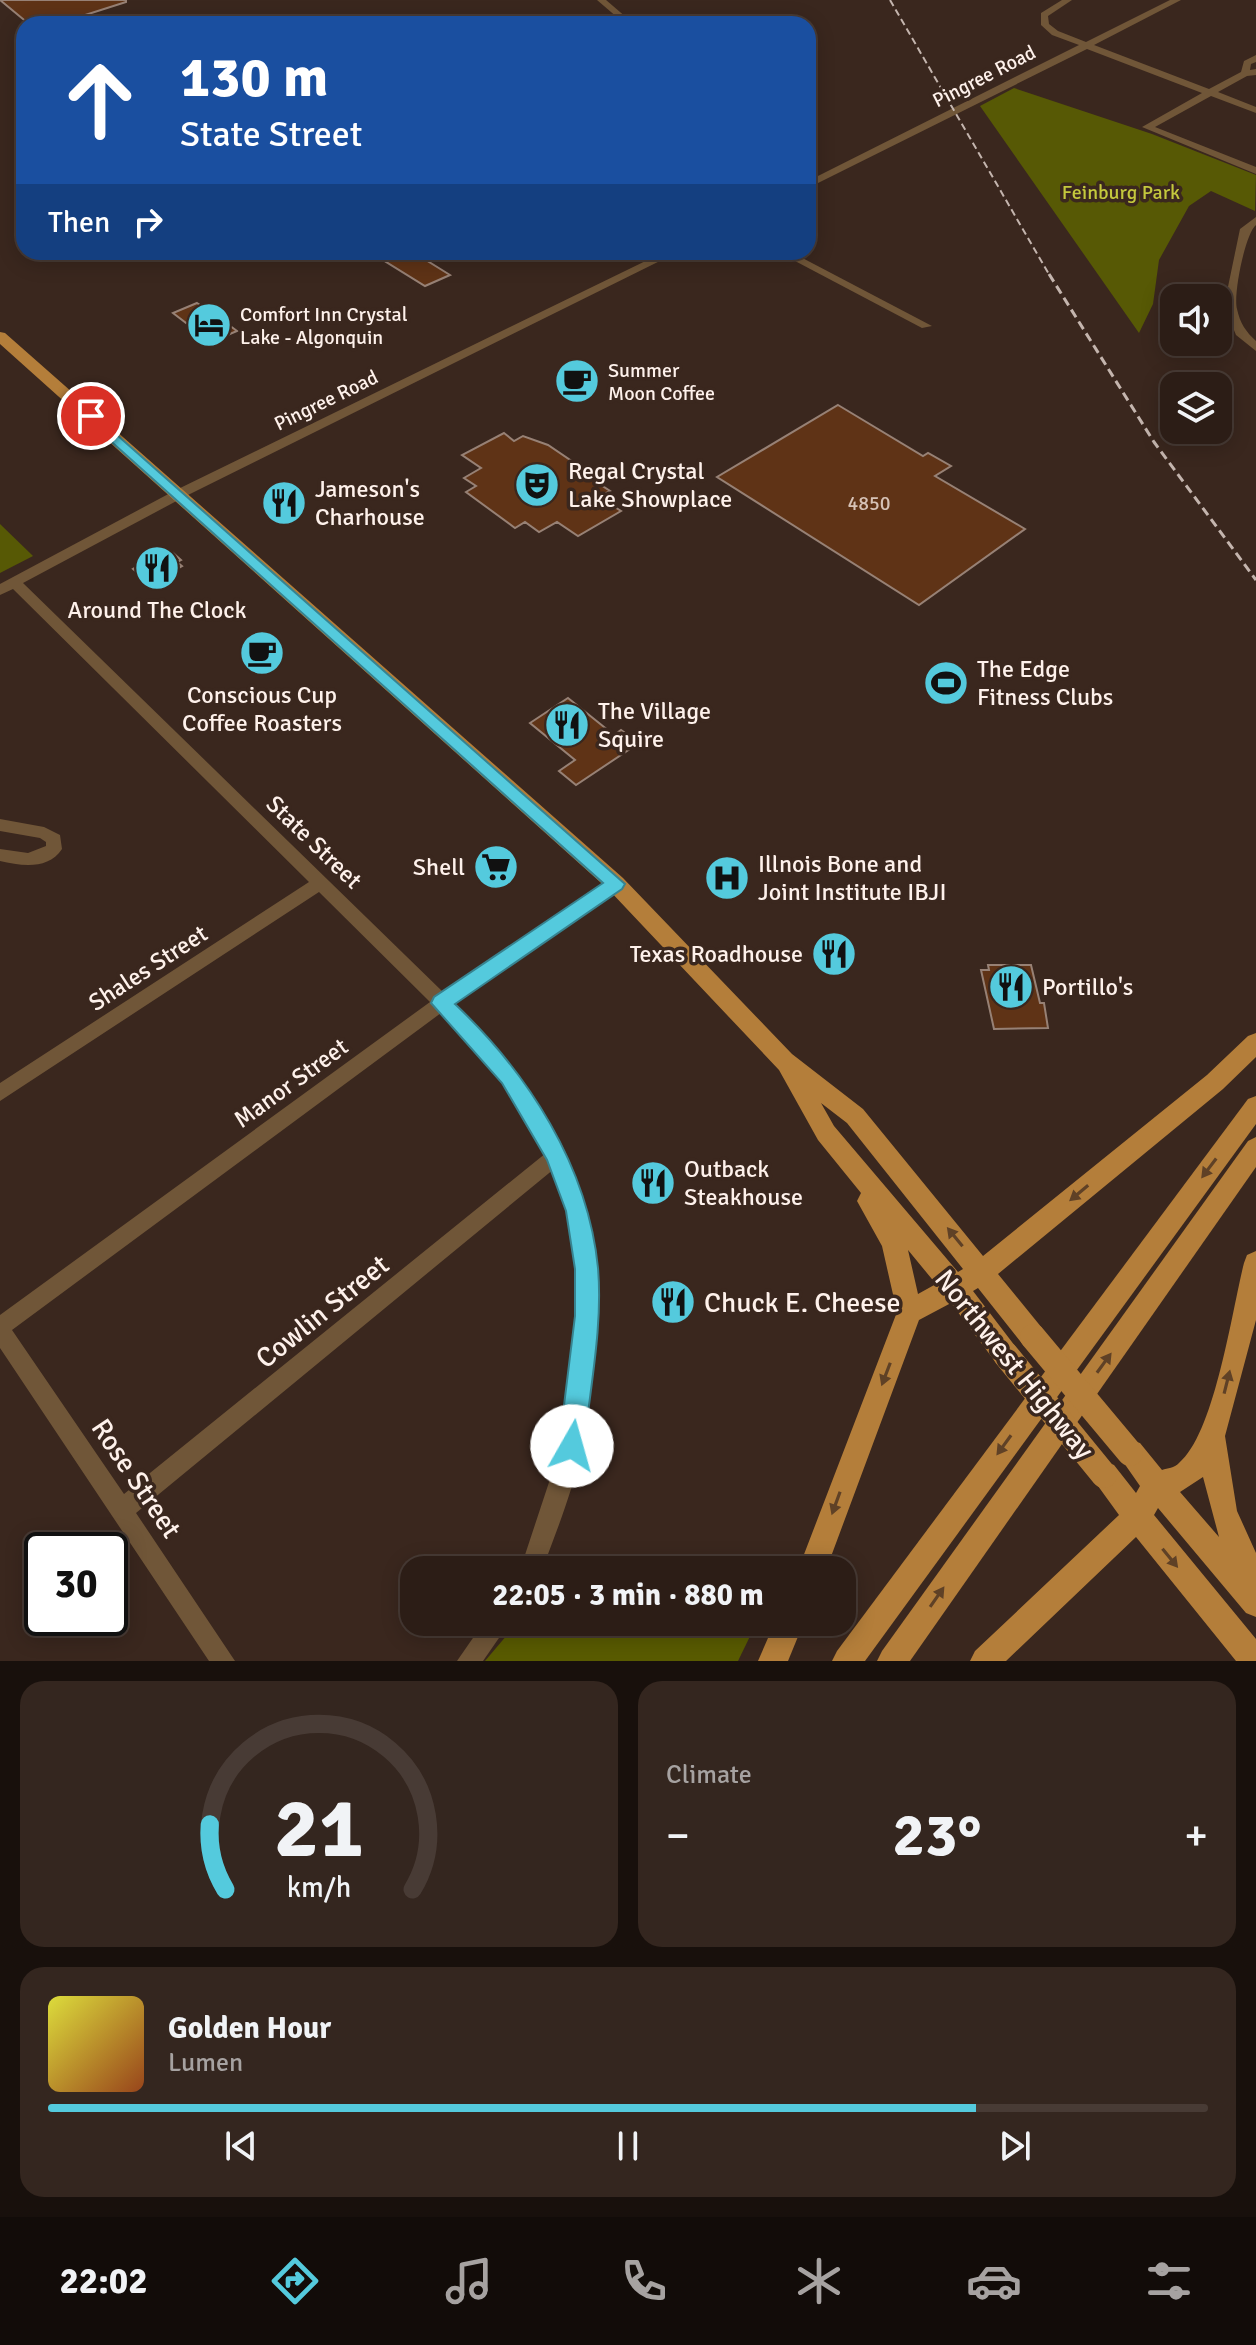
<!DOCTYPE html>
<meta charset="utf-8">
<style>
:root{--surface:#2c1d16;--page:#34261f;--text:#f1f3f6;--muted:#a6a2a1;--line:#483b35;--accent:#54cadd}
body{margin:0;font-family:Signika,sans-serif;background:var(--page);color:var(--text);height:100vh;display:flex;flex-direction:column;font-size:30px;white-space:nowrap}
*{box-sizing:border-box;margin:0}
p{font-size:26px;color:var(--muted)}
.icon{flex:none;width:44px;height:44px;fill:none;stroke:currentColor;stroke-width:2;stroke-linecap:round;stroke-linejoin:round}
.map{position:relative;height:1661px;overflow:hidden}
.drawer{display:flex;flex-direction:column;gap:20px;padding:20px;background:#18100c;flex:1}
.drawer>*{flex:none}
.guide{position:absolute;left:16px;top:16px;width:800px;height:244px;border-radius:24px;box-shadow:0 4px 20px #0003,0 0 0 2px var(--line);background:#1a4fa0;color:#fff;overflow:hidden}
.buttons{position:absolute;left:1160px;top:284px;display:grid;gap:16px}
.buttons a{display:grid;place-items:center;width:72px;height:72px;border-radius:16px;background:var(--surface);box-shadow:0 4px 20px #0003,0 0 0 2px var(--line);font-size:40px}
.speed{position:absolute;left:24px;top:1532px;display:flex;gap:16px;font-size:40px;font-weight:700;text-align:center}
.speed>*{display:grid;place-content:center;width:104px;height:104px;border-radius:50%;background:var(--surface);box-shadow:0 4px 20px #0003,0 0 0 2px var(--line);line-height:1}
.speed .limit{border:4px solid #111;border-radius:12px;background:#fff;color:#111}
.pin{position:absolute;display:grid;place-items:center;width:68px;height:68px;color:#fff;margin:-34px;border:4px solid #fff;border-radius:50%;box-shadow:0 2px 8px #0007}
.me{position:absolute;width:88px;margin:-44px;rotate:7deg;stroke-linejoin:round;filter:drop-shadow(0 0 6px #0008)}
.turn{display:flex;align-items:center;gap:28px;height:168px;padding:0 32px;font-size:36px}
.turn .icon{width:104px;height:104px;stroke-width:2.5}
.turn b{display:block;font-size:56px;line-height:68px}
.then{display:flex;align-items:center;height:76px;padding:0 32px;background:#0003;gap:16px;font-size:30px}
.big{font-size:60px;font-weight:700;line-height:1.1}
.drawer .widget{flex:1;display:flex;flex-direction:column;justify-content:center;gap:12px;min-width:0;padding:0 28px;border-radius:24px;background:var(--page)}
.drawer .dial{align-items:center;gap:0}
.dial svg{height:208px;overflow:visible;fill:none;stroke:var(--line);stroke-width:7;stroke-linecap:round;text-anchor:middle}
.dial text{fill:var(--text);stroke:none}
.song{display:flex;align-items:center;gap:24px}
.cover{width:96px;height:96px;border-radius:12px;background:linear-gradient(135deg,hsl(60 70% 55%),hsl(20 70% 35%))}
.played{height:8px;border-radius:4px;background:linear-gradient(90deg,var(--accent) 80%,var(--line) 80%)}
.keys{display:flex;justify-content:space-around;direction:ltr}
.heat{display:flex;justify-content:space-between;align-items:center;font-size:44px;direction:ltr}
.drawer .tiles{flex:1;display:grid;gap:20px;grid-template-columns:1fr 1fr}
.widget:last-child{grid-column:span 2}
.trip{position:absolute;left:400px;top:1556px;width:456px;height:80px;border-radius:24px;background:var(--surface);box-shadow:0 4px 20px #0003,0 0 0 2px var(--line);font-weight:700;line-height:80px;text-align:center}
.tab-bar{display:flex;height:128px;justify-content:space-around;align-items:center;background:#120c09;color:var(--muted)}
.tab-bar .icon{width:56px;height:56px}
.tab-bar .selected{color:var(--accent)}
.tab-bar b{font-size:36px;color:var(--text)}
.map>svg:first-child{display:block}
.green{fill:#575905}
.forest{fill:#595b00}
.building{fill:#5f3316;stroke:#978175;stroke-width:2}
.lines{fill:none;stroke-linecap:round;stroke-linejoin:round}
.minor{fill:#705638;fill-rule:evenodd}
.major{fill:#b47e3a;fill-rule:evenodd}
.rail-far1{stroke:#c4b5ae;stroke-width:2;stroke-dasharray:7 4;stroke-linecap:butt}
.rail{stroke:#c4b5ae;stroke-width:3;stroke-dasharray:9 5;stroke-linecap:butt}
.major-bridge{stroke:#b47e3a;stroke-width:26}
.oneway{fill:#5f4126}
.route{fill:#54cadd;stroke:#378390;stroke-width:2}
.labels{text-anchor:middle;stroke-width:7;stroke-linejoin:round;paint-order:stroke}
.far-street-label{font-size:20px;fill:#fef1eb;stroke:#3a271e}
.far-park-label{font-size:20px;fill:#c4c83d;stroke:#3a271e}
.far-poi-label{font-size:20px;fill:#fef1eb;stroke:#3a271e;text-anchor:start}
.number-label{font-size:20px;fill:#d6c2b6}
.poi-label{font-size:24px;fill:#fef1eb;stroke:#3a271e;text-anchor:start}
.street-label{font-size:24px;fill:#fef1eb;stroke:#3a271e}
.near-poi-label{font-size:28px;fill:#fef1eb;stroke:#3a271e;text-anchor:start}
.near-street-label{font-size:28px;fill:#fef1eb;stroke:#3a271e}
</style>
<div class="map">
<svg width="1256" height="1661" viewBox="0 0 1256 1661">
<rect width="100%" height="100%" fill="#3a271e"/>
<g class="green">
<polygon points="1014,88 1152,134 1256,175 1255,211 1211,191 1189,206 1159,260 1153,304 1139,333 980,106"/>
<polygon points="0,524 33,556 0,573"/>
</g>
<polygon class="forest" points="518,1622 752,1622 756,1624 738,1661 485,1661"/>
<g class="building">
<polygon points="0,0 126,0 126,2 57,24 29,24"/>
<polygon points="370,252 413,252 450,275 425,286"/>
<polygon points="197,303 214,314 237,331 211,342 173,313"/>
<polygon points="838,405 923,456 928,453 951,466 935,476 1025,529 919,605 717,477"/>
<polygon points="504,433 514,441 523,436 548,445 601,481 598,483 610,491 599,497 621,511 578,536 557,522 539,532 525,522 515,528 466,492 476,486 464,478 481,468 462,455"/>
<polygon points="164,552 168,555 173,553 181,560 177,562 182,566 151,584 133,569"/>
<polygon points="568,698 614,735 621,730 639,743 576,785 559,771 575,760 530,723"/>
<polygon points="988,965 1031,965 1040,1003 1044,1003 1048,1028 994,1029 981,970 989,970"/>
</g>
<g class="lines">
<g class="minor">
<polygon points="597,0 606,0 634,24 625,24"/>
<polygon points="1062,0 1072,0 1048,16 1049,24 1058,31 1086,42 1170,0 1181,0 1094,45 1209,89 1241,72 1244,61 1256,55 1256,62 1251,64 1250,70 1256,69 1256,75 1247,76 1218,92 1256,107 1256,113 1211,96 1155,127 1256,167 1256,174 1142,127 1202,93 1087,49 808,188 808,181 1079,45 1052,35 1041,25 1041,13"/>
<path d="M1256,217v8c-11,9 -23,70 -19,84 3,14 9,23 19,32v10l-20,-16 -12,-29 16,-77z"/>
<path d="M664,252h14l-494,245 -161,86 420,409 167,-113h12l2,5 -2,5 -168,114c64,62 124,143 138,233 7,44 3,89 -1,133 -3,27 -4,54 -9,79 -9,42 -25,82 -40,122h-22l40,-121 15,-127 1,-44 -3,-43 -5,-22 -14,-44 -418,344 99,148h-26l-209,-313v-33l430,-313 -111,-110 -319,209v-18l309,-201 -296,-293 -13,6v-11l174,-93zM441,1013c42,41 78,87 105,140l-422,341 -112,-164z"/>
<polygon points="778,252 791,252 932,326 922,328"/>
<path d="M0,819l44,8 16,8 2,14c-14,21 -40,17 -62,12v-12l28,4 18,-7v-4l-6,-4 -40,-7z"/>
<polygon points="484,1622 510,1622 483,1661 457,1661"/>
</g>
<g class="major">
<path d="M0,332l5,1 618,545 169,176 71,55 120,147 224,-181 41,-39 8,-3v24l-33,32 -225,185 44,54 4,9 -4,9 -9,4 -9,-4 -46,-58 -5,3 42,55 4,9 -4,9 -9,4 -9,-4 -46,-61 -32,17 -93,250h-28l99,-258 -15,-66 -25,-45 4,-8 -43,-53 -39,-70 -170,-180 -609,-546zM821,1103l26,20 116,146 -5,3 -124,-146zM908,1250l28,34 -18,10z"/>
<polygon points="1256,1096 1256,1124 865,1661 832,1661 837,1651 1248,1099"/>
<polygon points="1256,1137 1256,1167 910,1661 877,1661 882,1651 1248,1141"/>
<path d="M1256,1251v69l-31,116 12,75 19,42v64l-10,-4 -88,-105 -4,7 102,124v22h-20l-100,-124 -130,124h-36l5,-10 144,-136 -29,-40 4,-10 10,-4 10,4 22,28 4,-7 -23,-33 3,-10 10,-3 10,3 22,27c6,-2 12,-2 17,-7 36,-30 53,-153 65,-200l3,-8zM1203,1477l16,60 -39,-45z"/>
<polygon points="775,1622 804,1622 788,1661 758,1661"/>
</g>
<polyline class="rail-far1" points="890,0 1050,276"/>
<polyline class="rail" points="1049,274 1154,442 1256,580"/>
<g class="major-bridge">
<polyline points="1033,1337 1130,1453"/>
<polyline points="1006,1355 1104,1475"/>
</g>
</g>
<defs><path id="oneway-solid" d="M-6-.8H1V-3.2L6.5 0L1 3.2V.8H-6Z" transform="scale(2)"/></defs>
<g class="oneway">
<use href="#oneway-solid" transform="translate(1209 1168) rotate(127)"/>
<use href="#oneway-solid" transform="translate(1079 1193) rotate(140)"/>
<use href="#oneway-solid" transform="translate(955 1237) rotate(-129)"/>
<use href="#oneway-solid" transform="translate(1104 1363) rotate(-54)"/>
<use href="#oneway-solid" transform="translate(886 1374) rotate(111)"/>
<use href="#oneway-solid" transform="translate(1227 1382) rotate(-76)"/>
<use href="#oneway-solid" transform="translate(1004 1445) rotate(126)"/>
<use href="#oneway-solid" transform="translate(836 1503) rotate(110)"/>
<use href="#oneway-solid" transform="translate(1170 1558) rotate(51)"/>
<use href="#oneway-solid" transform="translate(937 1597) rotate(-55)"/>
</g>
<path class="route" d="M91,412l534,472 -3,5 -167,115c73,69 133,162 143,264 5,58 -8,120 -14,178l-4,8 -8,4 -9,-4 -4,-8 16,-130v-47l-9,-58 -19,-51 -45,-77 -71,-80 3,-6 169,-114 -517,-464 -2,-3z"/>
<defs>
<g id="hotel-disc" transform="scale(2.3)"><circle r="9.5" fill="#54cadd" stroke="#3a271e"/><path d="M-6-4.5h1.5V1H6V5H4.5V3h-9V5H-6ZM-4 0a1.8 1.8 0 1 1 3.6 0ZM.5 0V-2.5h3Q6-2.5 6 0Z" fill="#111"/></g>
<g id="cafe-disc" transform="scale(2.3)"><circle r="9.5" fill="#54cadd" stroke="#3a271e"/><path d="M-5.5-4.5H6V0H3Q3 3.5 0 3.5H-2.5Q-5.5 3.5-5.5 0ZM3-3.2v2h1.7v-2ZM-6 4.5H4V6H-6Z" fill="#111"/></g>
<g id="theatre-disc" transform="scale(2.3)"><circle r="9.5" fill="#54cadd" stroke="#3a271e"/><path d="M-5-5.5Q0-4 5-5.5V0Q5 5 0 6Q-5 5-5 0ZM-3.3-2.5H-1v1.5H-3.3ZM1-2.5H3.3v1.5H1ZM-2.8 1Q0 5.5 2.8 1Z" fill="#111"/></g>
<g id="restaurant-disc" transform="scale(2.3)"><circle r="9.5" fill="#54cadd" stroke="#3a271e"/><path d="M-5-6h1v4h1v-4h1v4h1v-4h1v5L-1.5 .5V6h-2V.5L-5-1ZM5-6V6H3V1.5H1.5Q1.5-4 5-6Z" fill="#111"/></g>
<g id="stadium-disc" transform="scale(2.3)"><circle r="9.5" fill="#54cadd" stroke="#3a271e"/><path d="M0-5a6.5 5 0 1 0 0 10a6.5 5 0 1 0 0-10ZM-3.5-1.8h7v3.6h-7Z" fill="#111"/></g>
<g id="supermarket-disc" transform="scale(2.3)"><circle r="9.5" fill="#54cadd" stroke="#3a271e"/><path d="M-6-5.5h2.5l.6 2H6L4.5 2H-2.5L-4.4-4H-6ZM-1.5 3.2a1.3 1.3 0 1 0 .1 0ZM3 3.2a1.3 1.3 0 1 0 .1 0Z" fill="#111"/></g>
<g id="hospital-disc" transform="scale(2.3)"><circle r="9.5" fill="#54cadd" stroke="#3a271e"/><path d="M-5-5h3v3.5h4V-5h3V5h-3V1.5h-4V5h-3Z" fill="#111"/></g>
</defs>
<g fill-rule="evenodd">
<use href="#hotel-disc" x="209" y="325"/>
<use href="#cafe-disc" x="577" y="381"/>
<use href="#theatre-disc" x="537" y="485"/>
<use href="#restaurant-disc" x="284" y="503"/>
<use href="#restaurant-disc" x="157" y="568"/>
<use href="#cafe-disc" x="262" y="653"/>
<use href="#stadium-disc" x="946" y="683"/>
<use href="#restaurant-disc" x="567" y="725"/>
<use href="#supermarket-disc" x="496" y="867"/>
<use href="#hospital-disc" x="727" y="878"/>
<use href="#restaurant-disc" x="834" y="954"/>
<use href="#restaurant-disc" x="1011" y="987"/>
<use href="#restaurant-disc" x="653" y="1183"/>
<use href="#restaurant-disc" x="673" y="1302"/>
</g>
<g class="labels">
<g class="far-street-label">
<text transform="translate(984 76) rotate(-27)" y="7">Pingree Road</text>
<text transform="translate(326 400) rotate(-26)" y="7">Pingree Road</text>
</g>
<g class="far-park-label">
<text x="1121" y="199">Feinburg Park</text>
</g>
<g class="far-poi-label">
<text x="240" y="321">Comfort Inn Crystal<tspan x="240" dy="23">Lake - Algonquin</tspan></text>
<text x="608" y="377">Summer<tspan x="608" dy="23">Moon Coffee</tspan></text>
</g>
<g class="number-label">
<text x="869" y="510">4850</text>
</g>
<g class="poi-label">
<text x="568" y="479">Regal Crystal<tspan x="568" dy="28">Lake Showplace</tspan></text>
<text x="315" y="497">Jameson's<tspan x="315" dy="28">Charhouse</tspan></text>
<text x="157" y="618" text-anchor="middle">Around The Clock</text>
<text x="977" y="677">The Edge<tspan x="977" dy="28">Fitness Clubs</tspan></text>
<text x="262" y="703" text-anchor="middle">Conscious Cup<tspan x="262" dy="28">Coffee Roasters</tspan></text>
<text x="598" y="719">The Village<tspan x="598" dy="28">Squire</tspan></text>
<text x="758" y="872">Illnois Bone and<tspan x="758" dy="28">Joint Institute IBJI</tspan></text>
<text x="465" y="875" text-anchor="end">Shell</text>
<text x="803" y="962" text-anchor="end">Texas Roadhouse</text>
<text x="1042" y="995">Portillo's</text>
<text x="684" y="1177">Outback<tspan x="684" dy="28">Steakhouse</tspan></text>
</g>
<g class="street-label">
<text transform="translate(314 842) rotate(44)" y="8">State Street</text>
<text transform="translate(148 968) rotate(-33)" y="8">Shales Street</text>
<text transform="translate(291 1083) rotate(-36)" y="8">Manor Street</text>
</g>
<g class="near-poi-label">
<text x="704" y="1312">Chuck E. Cheese</text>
</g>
<g class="near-street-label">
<text transform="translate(322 1311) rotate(-39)" y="10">Cowlin Street</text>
<text transform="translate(1015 1364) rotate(51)" y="10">Northwest Highway</text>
<text transform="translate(137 1478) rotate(56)" y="10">Rose Street</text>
</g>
</g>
</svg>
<div class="buttons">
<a><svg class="icon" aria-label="sound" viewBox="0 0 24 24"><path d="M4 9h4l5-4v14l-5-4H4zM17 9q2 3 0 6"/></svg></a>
<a><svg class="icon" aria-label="layers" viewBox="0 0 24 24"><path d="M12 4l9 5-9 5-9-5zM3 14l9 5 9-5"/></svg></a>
</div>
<div class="speed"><div class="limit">30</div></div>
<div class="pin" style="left:91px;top:416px;background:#d93025"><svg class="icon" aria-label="arrive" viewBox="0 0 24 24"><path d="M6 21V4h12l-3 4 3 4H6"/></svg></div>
<svg class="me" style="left:572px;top:1446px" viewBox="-20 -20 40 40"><circle r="19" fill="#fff"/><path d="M0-13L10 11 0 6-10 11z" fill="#54cadd"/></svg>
<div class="trip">22:05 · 3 min · 880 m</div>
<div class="guide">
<div class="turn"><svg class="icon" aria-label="ahead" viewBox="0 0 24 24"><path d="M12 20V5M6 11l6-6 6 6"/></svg><div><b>130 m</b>State Street</div></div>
<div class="then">Then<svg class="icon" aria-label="right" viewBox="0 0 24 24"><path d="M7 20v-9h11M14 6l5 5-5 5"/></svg></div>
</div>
</div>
<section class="drawer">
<div class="tiles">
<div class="widget dial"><svg viewBox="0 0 100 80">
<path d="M14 69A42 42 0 1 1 86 69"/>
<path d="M14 69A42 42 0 0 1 8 44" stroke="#54cadd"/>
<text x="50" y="56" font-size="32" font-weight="700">21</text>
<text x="50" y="72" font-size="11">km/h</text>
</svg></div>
<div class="widget"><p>Climate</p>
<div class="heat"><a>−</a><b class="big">23°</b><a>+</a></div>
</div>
<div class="widget">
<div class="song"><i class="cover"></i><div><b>Golden Hour</b><p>Lumen</p></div></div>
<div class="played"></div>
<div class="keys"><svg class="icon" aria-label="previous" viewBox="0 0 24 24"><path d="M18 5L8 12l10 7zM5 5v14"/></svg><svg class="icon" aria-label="pause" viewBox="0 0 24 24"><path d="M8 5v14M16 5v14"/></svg><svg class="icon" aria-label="next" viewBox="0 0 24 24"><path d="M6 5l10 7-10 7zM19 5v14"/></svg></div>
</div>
</div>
</section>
<nav class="tab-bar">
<b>22:02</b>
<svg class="icon selected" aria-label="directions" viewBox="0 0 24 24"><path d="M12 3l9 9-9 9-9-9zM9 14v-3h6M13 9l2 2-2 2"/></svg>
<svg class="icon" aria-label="music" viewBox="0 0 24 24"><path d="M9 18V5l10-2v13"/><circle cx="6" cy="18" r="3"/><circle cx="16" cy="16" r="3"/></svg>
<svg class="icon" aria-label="phone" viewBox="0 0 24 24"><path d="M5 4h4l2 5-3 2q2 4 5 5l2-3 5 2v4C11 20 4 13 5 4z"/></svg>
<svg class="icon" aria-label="climate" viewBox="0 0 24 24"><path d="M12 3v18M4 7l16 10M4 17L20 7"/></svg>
<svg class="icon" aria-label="car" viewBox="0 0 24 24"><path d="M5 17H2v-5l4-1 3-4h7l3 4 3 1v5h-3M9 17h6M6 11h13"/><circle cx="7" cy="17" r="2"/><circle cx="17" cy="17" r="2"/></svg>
<svg class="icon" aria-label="filters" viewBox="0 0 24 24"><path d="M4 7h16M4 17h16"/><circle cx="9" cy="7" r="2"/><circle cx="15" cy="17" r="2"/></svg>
</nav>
